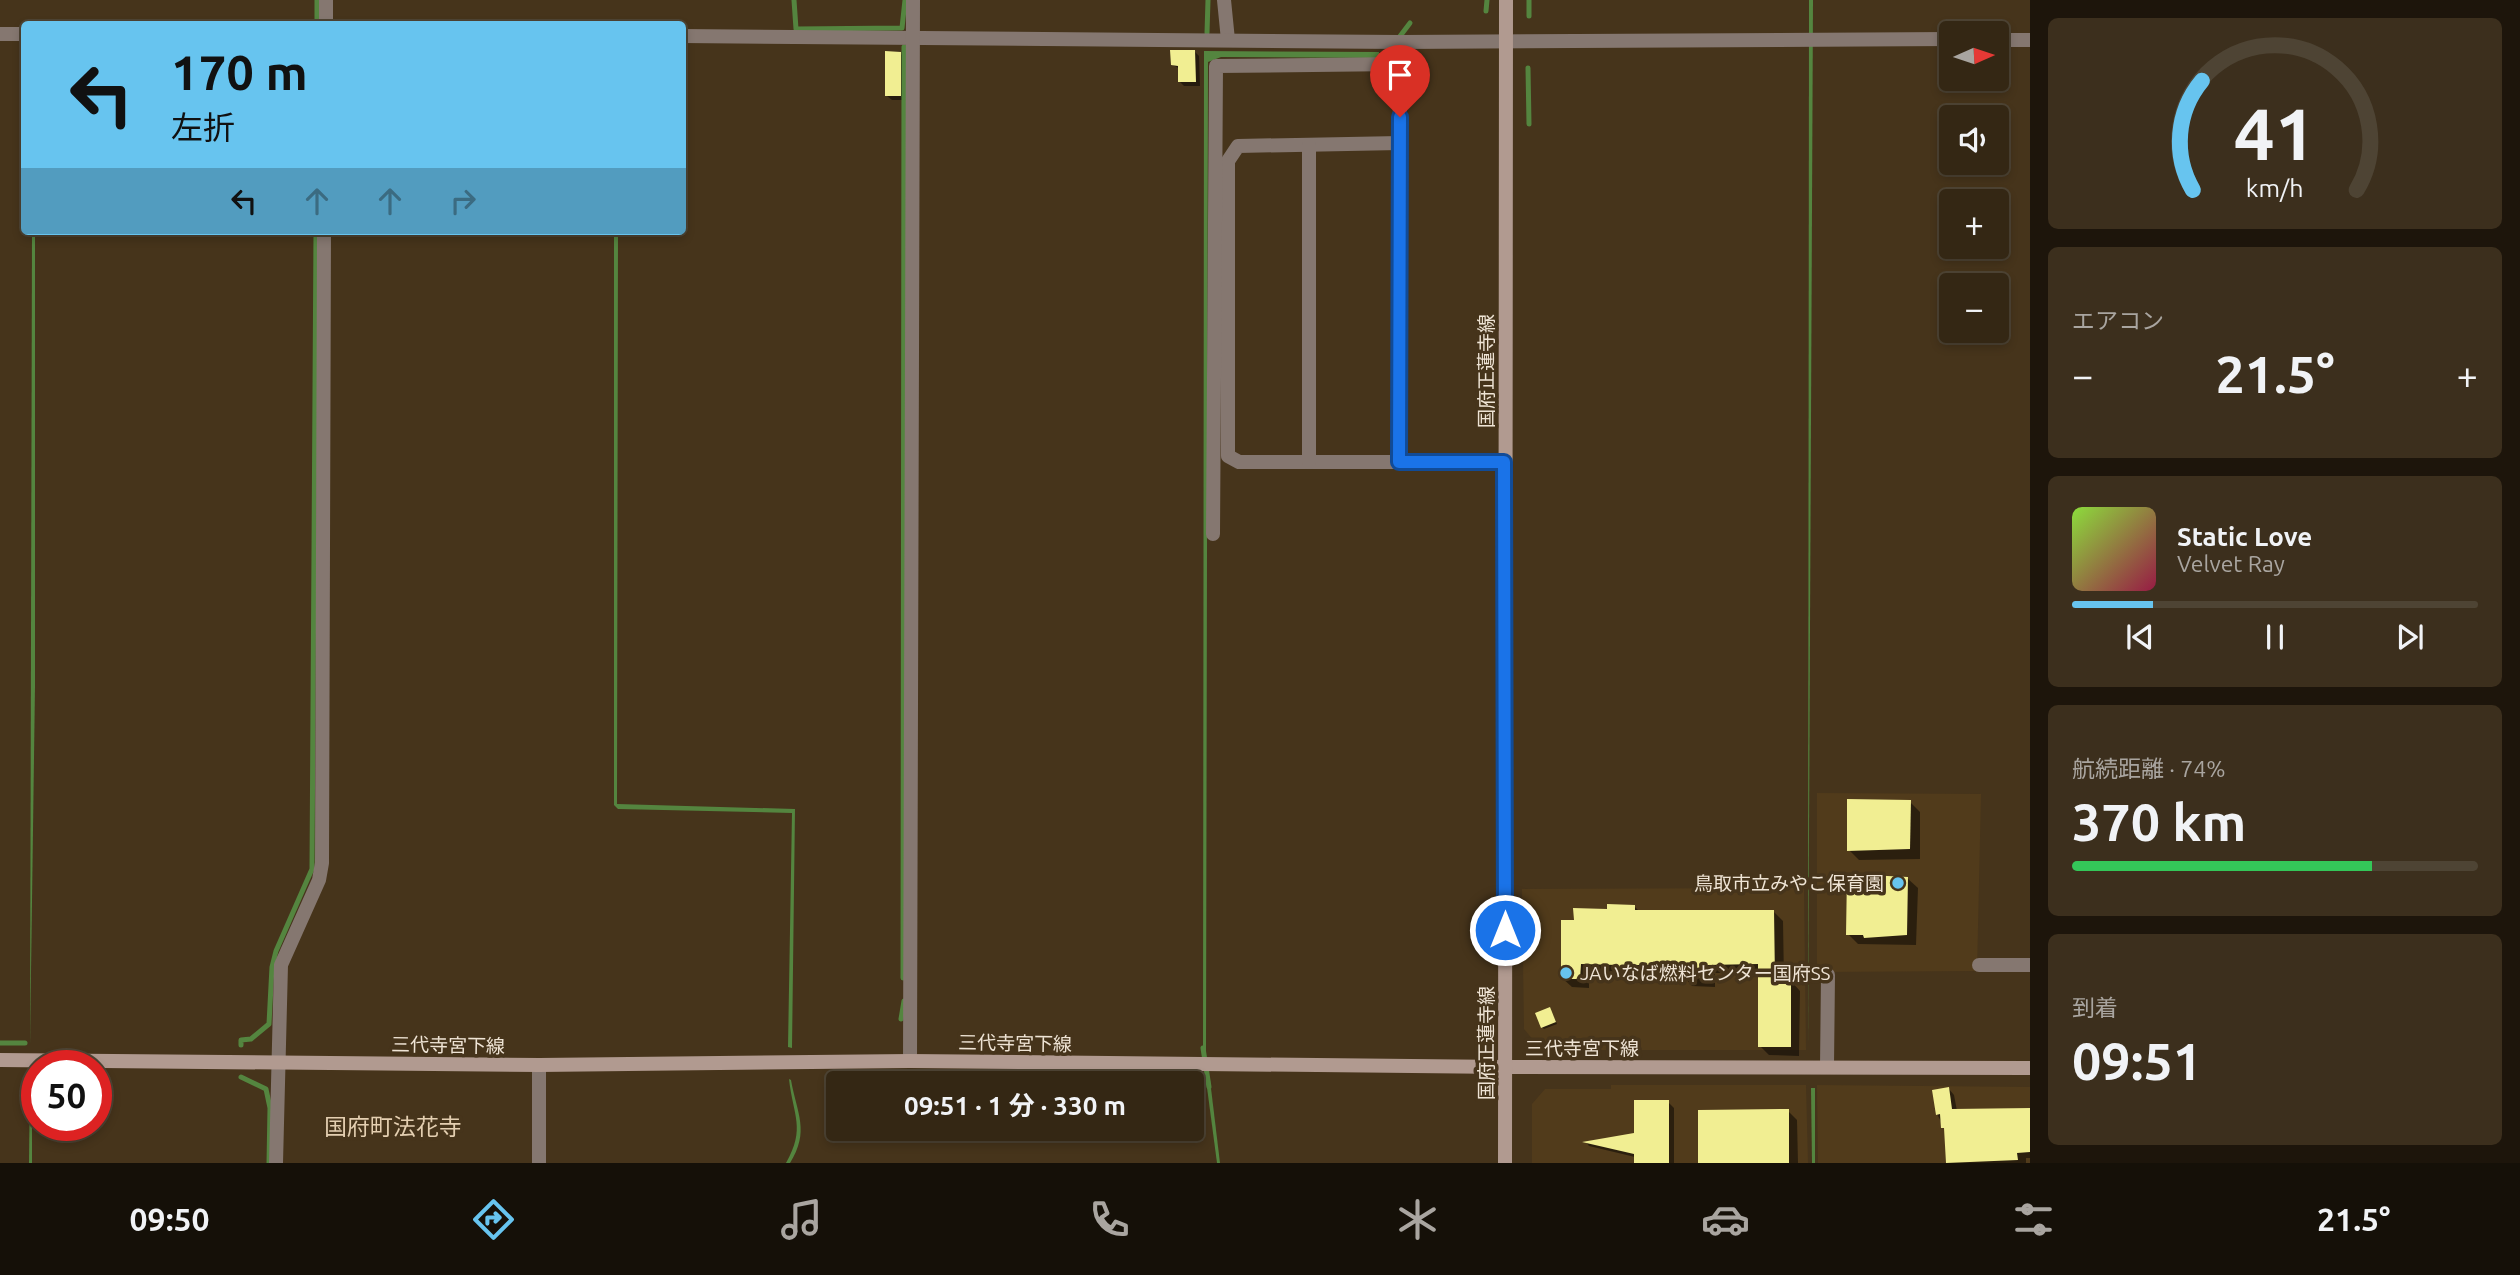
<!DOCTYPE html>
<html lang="ja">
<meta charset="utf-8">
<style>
:root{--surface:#342714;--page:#3c2f1d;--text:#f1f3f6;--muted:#a9a5a0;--line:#4e4434;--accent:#67c4ef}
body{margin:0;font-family:Ubuntu,"Noto Sans JP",sans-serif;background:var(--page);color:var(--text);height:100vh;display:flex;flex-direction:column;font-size:26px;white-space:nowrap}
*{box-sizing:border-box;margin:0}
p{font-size:23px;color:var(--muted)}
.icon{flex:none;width:38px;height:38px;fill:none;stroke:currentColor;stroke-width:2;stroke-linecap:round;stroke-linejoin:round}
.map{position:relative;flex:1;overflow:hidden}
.details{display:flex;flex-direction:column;gap:18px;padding:18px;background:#1d150b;width:490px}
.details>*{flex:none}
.top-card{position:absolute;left:21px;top:21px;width:665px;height:214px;border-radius:7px;box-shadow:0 4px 10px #0003,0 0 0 2px var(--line);background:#67c4ef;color:#111;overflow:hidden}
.needle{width:46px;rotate:87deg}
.fabs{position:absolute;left:1939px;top:21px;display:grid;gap:14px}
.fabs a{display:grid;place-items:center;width:70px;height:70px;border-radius:7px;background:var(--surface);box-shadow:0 4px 10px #0003,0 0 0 2px var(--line);font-size:35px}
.speed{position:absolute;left:21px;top:1050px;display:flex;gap:14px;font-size:35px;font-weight:700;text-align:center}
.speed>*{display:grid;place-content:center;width:91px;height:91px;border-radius:50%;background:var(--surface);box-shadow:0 4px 10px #0003,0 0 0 2px var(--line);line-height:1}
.speed .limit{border:10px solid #d22;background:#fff;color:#111}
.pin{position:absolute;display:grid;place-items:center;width:60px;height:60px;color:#fff;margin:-72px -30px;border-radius:50% 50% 50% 0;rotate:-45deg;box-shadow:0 0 7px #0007}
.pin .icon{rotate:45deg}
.me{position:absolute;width:77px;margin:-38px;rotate:0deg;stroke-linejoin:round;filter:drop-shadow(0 0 5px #0008)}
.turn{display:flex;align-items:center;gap:24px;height:147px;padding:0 35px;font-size:32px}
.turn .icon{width:91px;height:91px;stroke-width:2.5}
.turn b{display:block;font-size:49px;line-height:60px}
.lanes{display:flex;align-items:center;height:66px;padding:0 35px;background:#0003;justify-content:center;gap:35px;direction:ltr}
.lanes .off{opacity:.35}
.big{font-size:52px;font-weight:700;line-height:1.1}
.details .card{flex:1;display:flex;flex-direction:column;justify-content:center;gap:10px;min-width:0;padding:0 24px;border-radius:10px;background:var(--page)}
.details .dial{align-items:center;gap:0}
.dial svg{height:182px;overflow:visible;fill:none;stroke:var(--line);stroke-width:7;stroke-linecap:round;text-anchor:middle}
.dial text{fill:var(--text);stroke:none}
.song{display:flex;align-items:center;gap:21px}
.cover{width:84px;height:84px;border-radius:10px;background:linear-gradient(135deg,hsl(90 70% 55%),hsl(340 70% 35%))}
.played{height:7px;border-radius:4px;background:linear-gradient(90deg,var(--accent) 20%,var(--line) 20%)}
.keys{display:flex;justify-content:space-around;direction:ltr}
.heat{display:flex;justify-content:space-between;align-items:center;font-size:38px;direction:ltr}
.charge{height:10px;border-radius:5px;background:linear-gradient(90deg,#34c759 74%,var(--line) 0)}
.trip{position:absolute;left:826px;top:1071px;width:378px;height:70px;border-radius:7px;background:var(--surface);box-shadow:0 4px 10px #0003,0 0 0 2px var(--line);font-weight:700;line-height:70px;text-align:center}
.tab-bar{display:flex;height:112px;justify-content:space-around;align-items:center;background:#151008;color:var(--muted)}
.tab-bar .icon{width:49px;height:49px}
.tab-bar .active{color:var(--accent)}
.tab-bar b{font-size:32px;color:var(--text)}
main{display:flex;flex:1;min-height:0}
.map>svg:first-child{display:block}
.built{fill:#513b1b}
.water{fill:#54853f}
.shadow{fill:#0007}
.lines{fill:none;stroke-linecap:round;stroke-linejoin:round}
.stream{stroke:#54853f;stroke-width:5}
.building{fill:#f1ee92}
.minor{stroke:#857770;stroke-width:14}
.secondary{stroke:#b19a90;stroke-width:14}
.route-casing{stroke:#114b97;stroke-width:18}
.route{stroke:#1a73e8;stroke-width:12}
.poi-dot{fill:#67c4ef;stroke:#46341b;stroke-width:2.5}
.labels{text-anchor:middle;stroke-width:7;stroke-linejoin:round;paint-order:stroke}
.street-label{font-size:19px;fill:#efe4d5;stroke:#46341b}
.poi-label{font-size:19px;fill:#efe4d5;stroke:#46341b;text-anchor:end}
.quarter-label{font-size:23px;fill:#e4cfb1;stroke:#46341b}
</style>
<main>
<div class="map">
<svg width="2030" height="1163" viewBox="0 0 2030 1163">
<rect width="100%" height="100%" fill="#46341b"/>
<g class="built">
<polygon points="1817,793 1981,794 1977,971 1817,972"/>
<polygon points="1804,888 1806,1050 1551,1050 1539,1047 1524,1029 1522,889"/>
<polygon points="1611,1085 1806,1085 1808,1163 1532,1163 1532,1104 1545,1089 1611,1089"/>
<polygon points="1817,1085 2030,1087 2030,1163 1818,1163"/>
</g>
<g class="water">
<polygon points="1809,0 1813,0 1808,1048"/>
<polygon points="1204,51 1379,52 1378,58 1221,57 1208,62 1206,1053 1203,1053"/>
<polygon points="32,231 35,231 35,686 30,1045"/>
<polygon points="614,231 618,231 617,804 795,809 792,1048 788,1047 792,813 618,809 614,805"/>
<polygon points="30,1073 32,1073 32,1163 29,1163"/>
<path d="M789,1079l2,1c6,34 19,51 -1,83h-4c20,-35 7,-47 3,-84z"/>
<polygon points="1206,1080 1210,1080 1220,1163 1217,1163"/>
<polygon points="1811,1088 1815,1088 1815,1163 1812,1163"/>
</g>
<g class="shadow">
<polygon points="1195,52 1199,56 1200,86 1184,86 1180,82 1180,69 1173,65"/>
<polygon points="900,53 905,58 905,100 892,100 887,96"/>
<polygon points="1910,802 1920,812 1920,859 1859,860 1849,850"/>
<polygon points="1907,878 1918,888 1916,945 1858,944 1848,934"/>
<polygon points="1634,906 1639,911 1774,912 1783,921 1784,981 1791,981 1800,991 1799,1056 1769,1055 1760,1046 1760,973 1715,973 1715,987 1692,986 1682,974 1645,974 1645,983 1629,983 1619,973 1589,972 1589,988 1572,987 1562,978 1575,921"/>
<polygon points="1550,1009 1557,1024 1544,1029 1542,1027"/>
<polygon points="1949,1089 1954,1095 1957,1111 2030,1108 2030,1158 2026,1158 2026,1163 1948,1163 1946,1131 1937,1114"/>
<polygon points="1668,1102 1674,1108 1674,1163 1635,1163 1635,1157 1589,1146 1586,1142 1636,1135"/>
<polygon points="1788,1111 1797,1120 1798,1163 1700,1163"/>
</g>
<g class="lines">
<g class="stream">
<polyline points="317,0 317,21"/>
<polyline points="794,0 796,29 902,28 905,0"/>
<polyline points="1529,0 1529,16"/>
<polyline points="1486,11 1487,0"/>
<polyline points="1207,33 1208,0"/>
<polyline points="1374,55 1385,56 1410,23"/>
<polyline points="1528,68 1529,124"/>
<polyline points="903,978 904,47"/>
<polyline points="901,1019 904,1001"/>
<polyline points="0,1043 25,1043"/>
<polyline points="241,1045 241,1040 251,1039 269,1024 272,967 276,951 312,869 316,231"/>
<polyline points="1203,1048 1209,1087"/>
<polyline points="241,1077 266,1089 270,1108 269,1163"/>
</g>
</g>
<g class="building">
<polygon points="1170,50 1195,50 1196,82 1178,82 1178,66 1171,65"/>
<polygon points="885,51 901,52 901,96 885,96"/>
<polygon points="1847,799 1911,800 1910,849 1847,851"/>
<polygon points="1847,874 1908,877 1907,935 1864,938 1863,935 1846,935"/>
<polygon points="1607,904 1635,905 1635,910 1774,910 1775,980 1791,980 1791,1047 1758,1047 1758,964 1707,965 1707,978 1681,977 1680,965 1637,965 1637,974 1618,974 1618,965 1581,964 1580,979 1561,979 1561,920 1574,920 1573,908 1607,909"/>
<polygon points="1550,1007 1556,1022 1541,1028 1535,1013"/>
<polygon points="1949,1087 1952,1109 2030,1108 2030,1152 2017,1153 2018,1160 1946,1163 1944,1128 1941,1128 1940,1114 1936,1115 1932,1090"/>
<polygon points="1634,1100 1669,1100 1669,1163 1634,1163 1634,1154 1582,1142 1634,1133"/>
<polygon points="1789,1109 1789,1163 1698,1163 1698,1110"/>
</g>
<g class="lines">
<g class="minor">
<polyline points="1224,0 1228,40"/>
<polyline points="326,24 326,0"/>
<polyline points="0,34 24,34"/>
<polyline points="682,36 1400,42 1951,39"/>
<polyline points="1997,40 2030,40"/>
<polyline points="1400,143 1238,146 1228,161 1228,456 1239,462 1504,462"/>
<polyline points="1309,462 1309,145"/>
<polyline points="1399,462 1400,42"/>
<polyline points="1213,534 1216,66 1400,64"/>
<polyline points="1979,965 2030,965"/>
<polyline points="910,1061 913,0"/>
<polyline points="539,1065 539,1163"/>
<polyline points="1827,1066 1828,975"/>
<polyline points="276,1163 281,965 319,880 322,863 324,231"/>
</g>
<g class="secondary">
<polyline points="0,1060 539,1065 910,1061 1506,1067 2030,1068"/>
<polyline points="1505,1163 1506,0"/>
</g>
</g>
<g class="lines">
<g class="route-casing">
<polyline id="route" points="1400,117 1399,462 1504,462 1505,930"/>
</g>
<use href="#route" class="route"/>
</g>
<g class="poi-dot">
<circle cx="1898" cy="883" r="7"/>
<circle cx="1566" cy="973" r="7"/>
</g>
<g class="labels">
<g class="street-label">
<text transform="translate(1486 371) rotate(-90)" y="7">国府正蓮寺線</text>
<text transform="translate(1015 1043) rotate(1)" y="7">三代寺宮下線</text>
<text transform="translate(1486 1043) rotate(-90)" y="7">国府正蓮寺線</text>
<text transform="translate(448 1045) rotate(1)" y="7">三代寺宮下線</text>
<text x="1582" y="1055">三代寺宮下線</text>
</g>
<g class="poi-label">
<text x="1884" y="890">鳥取市立みやこ保育園</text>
<text x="1580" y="980" text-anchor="start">JAいなば燃料センター国府SS</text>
</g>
<g class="quarter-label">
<text x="393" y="1135">国府町法花寺</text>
</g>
</g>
</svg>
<div class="fabs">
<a><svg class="needle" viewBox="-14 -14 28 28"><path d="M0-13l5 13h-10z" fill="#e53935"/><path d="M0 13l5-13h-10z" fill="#a9a5a0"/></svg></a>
<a><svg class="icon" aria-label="sound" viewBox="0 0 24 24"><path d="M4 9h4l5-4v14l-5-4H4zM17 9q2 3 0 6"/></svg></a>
<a>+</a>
<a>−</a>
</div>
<div class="speed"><div class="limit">50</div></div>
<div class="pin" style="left:1400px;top:117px;background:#d93025"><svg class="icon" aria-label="arrive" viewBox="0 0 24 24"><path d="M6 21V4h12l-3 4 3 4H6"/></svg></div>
<svg class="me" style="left:1505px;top:930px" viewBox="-20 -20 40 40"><circle r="17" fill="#1a73e8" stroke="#fff" stroke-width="3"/><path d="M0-11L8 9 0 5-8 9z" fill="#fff"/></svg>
<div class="trip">09:51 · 1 分 · 330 m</div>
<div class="top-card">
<div class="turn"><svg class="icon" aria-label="left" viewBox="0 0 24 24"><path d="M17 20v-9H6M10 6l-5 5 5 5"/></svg><div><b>170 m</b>左折</div></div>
<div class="lanes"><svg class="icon" aria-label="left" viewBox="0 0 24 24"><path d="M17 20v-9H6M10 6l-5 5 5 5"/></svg><svg class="icon off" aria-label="ahead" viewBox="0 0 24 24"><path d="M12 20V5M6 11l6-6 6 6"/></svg><svg class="icon off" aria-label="ahead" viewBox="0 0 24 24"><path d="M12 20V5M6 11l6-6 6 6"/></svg><svg class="icon off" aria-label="right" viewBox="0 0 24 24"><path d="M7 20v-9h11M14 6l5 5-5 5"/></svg></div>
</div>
</div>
<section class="details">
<div class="card dial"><svg viewBox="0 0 100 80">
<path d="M14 69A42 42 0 1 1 86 69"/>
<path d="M14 69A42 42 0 0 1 18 21" stroke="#67c4ef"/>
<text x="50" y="56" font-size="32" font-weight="700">41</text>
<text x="50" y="72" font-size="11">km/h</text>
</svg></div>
<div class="card"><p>エアコン</p>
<div class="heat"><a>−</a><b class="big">21.5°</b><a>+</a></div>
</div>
<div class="card">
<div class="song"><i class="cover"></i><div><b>Static Love</b><p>Velvet Ray</p></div></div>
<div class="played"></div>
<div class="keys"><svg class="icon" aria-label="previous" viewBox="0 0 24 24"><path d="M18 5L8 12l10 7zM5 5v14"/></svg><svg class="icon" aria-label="pause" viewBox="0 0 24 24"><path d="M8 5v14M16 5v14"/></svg><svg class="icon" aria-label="next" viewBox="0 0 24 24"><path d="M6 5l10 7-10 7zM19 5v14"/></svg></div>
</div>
<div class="card"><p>航続距離 · 74%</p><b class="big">370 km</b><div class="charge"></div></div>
<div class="card"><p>到着</p><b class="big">09:51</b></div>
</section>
</main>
<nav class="tab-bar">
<b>09:50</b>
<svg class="icon active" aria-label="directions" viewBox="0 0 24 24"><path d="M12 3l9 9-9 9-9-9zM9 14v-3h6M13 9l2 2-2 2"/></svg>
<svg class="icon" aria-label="music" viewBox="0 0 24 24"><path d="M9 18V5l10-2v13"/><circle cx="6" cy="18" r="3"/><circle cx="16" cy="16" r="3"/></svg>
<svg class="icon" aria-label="phone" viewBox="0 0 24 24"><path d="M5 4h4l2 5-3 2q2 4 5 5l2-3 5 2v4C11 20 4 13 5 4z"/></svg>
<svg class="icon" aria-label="climate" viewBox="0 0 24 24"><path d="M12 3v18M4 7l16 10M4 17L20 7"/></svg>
<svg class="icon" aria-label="car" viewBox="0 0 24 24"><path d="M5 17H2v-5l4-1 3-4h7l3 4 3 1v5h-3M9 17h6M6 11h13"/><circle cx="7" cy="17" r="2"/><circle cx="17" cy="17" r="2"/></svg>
<svg class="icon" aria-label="filters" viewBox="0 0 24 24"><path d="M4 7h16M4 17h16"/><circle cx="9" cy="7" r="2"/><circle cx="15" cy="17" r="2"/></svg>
<b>21.5°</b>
</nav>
